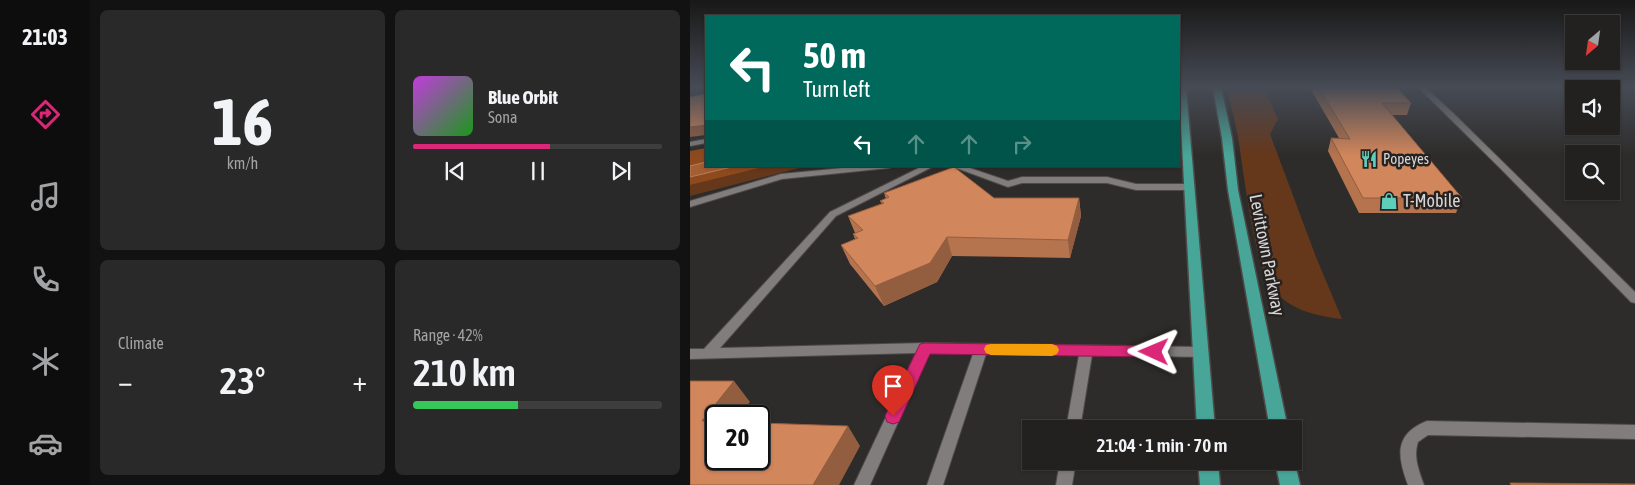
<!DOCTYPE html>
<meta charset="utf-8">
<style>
:root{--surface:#222120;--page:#2a2929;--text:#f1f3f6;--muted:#a2a3a5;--line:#3f3e3e;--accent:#db2777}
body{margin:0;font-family:"Asap Condensed",sans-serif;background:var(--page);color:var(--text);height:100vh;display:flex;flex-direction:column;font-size:19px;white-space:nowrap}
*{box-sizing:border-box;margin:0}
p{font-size:16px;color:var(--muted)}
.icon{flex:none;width:28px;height:28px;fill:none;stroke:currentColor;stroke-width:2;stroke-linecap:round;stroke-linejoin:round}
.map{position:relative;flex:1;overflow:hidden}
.side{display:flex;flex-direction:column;gap:10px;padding:10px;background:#131212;width:600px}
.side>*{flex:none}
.hud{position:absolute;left:15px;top:15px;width:475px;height:152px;border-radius:0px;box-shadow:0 1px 4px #0004,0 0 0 1px var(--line);background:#00695c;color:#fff;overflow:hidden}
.needle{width:32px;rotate:209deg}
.fabs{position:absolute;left:875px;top:15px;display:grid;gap:10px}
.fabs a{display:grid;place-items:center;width:55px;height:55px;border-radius:0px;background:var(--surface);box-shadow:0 1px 4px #0004,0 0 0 1px var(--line);font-size:25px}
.speed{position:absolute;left:15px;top:405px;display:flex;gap:10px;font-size:25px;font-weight:700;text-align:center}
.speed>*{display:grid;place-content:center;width:65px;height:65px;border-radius:50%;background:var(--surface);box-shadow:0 1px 4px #0004,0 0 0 1px var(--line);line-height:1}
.speed .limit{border:2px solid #111;border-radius:8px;background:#fff;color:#111}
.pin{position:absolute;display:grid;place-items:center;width:42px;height:42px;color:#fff;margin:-51px -21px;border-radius:50% 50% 50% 0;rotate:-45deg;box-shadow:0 0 5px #0007}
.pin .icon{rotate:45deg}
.me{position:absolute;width:55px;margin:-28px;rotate:271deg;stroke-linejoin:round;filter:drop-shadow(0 0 4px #0008)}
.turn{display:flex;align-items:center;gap:18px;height:105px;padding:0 15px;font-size:22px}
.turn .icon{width:65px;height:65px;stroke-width:2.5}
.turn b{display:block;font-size:35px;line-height:42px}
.lanes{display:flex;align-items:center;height:48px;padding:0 15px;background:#0003;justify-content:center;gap:25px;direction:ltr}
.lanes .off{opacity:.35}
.big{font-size:38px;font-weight:600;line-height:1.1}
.side .widget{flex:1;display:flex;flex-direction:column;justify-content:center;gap:8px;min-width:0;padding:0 18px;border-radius:8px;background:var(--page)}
.side .dial{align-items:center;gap:0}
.dial b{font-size:65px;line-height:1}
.song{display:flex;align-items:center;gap:15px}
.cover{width:60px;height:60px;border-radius:8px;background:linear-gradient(135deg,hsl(290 70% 55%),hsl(120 70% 35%))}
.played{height:5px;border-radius:2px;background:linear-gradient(90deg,var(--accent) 55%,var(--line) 55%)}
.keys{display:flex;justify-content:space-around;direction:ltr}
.heat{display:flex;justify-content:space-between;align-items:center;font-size:28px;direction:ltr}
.charge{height:8px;border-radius:4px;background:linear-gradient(90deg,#34c759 42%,var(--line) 0)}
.side .tiles{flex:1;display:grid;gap:10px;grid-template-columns:repeat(2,1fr)}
.trip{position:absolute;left:332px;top:420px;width:280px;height:50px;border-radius:0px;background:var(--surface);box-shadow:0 1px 4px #0004,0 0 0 1px var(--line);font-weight:600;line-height:50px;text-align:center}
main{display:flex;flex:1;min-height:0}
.tabs{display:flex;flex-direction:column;width:90px;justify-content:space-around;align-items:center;background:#0e0d0d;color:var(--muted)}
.tabs .icon{width:35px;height:35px}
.tabs .current{color:var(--accent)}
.tabs b{font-size:22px;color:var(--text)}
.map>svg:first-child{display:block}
.green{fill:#65371b}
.forest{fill:#8e491c}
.water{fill:#a55d32;stroke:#b48163}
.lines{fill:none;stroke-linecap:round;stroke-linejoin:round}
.lane-casing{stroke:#4d4a49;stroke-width:2}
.primary-casing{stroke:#4d4a49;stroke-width:3}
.lane{fill:#807d7c;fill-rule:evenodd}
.primary{fill:#47a698;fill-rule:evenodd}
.wall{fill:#b5734e}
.shaded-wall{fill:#935e40}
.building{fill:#d2865b;stroke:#935e40}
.route{fill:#db2777;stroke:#8e194d}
.slow{fill:#f59e0b}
.labels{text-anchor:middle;stroke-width:5;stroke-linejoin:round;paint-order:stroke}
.far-poi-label{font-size:15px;fill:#d7d6d5;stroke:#252221;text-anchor:start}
.poi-label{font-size:18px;fill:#d7d6d5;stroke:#252221;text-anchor:start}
.street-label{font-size:18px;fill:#d7d6d5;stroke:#252221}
</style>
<main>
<nav class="tabs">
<b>21:03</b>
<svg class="icon current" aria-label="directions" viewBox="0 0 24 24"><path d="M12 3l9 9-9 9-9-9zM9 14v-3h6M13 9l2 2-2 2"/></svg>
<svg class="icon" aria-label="music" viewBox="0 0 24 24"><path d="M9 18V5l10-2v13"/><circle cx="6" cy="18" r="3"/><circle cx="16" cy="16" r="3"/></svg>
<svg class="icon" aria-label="phone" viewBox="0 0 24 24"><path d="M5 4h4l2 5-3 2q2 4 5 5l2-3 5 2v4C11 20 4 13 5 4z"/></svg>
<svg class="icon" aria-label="climate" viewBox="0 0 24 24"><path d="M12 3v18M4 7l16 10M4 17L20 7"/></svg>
<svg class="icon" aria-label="car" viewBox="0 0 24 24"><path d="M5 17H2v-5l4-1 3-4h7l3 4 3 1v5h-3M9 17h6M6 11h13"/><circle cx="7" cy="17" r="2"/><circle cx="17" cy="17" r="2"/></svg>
</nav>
<section class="side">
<div class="tiles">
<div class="widget dial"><b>16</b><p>km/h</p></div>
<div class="widget">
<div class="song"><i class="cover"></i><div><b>Blue Orbit</b><p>Sona</p></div></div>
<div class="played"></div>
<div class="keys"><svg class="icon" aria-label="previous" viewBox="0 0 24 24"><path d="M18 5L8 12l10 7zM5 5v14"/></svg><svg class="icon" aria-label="pause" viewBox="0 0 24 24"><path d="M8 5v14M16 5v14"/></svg><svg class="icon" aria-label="next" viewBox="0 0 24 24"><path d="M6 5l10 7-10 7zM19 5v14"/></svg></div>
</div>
<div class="widget"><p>Climate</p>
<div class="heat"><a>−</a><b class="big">23°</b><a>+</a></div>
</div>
<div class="widget"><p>Range · 42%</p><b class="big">210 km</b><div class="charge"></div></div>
</div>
</section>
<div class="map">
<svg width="945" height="485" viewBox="0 0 945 485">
<rect width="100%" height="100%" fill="#2e2c2a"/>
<g class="green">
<path d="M537,88h37l14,31 -8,15 46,123 26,62c-26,-3 -51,-9 -69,-29 -18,-20 -30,-122 -35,-153 -3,-16 -7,-32 -11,-49z"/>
<polygon points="16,151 16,166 117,166 0,196 0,154"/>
</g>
<g class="forest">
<polygon points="16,148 16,162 0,166 0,151"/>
<polygon points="46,166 77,166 0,185 0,177"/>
</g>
<polygon class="water" points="16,162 16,166 46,166 0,177 0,166"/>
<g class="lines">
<g class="lane-casing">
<g id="lane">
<polygon points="729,88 736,88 762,112 945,292 945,303 941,302 810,168"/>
<polygon points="16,139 16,143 0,146 0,142"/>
<polygon points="173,166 203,166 199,168 92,179 0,207 0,201 91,174"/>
<polygon points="233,166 244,166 146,216 30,348 235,343 511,347 516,349 517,352 516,355 511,357 402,355 390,429 376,429 389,355 296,354 253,485 237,485 283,354 239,353 180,485 164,485 226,353 0,359 0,349 14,349 140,212"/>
<polygon points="261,166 274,166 318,181 332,177 417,177 446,184 499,184 503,187 499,190 446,190 417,183 332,183 318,187"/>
<path d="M737,421l208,4v14l-207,-4 -10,7c-5,15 1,29 6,43h-16c-11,-29 -14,-51 19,-64z"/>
<polygon points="370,461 386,461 382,485 366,485"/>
</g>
</g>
<g class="primary-casing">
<g id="primary">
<polygon points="489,88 496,88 525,429 507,429"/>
<polygon points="523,88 531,88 542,138 548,190 598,429 580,429 538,190 532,138"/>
<polygon points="604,459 610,485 590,485 585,461 604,461"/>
<polygon points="508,461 528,461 530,485 510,485"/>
</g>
</g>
<use href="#lane" class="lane"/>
<use href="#primary" class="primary"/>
</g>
<g class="wall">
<polygon points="620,88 707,88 721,103 717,115 702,115 772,198 766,213 669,213 638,151 641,138 649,138"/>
<polygon points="194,193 304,198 389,198 391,216 380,258 262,256 247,282 194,306 160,264 151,245 165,239 163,234 165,233 158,216 192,204 190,201 196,199"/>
</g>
<g class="shaded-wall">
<polygon points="16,125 16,135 0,137 0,127"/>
<polygon points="389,198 391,216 380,258 378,240"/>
<polygon points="257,237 262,256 247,282 194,306 185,286"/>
<polygon points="44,381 60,402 48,416 26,416 26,436 12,421"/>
<polygon points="158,426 170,446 149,485 123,485"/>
</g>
<g class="building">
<polygon points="629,88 707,88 721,103 692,103 772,198 673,198 641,138 660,139"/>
<polygon points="16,94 16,125 0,127 0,97"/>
<polygon points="264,167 304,198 389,198 378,240 257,237 240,263 185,286 151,245 168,238 163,234 173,230 158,216 194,203 190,201 199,197 194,193"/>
<polygon points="0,381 44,381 12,421 26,421 26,459 69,459 69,423 158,426 123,485 0,485"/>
<polygon points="820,483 945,484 945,485 821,485"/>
</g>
<linearGradient id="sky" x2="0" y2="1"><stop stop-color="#191817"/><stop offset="0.56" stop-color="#464b55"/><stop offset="1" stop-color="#464b55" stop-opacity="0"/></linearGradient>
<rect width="945" height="156" fill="url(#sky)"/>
<polygon class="route" points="235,343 464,346 469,348 471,352 469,355 464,357 240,354 209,422 203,424 197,422 195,416 228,348 230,344"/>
<polygon class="slow" points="301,344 362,344 367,346 369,350 367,354 362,356 301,355 296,353 294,349 296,345"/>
<defs>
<g id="restaurant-bare" transform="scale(1.35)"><path d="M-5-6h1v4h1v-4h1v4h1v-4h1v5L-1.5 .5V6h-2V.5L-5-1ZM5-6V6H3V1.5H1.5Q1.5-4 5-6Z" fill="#5cceba" stroke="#252221" stroke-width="2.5" paint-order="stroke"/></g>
<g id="shop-bare" transform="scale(1.35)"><path d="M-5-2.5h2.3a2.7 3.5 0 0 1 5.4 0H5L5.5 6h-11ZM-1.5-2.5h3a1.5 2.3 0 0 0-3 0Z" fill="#5cceba" stroke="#252221" stroke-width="2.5" paint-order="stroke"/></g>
</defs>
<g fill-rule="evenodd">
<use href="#restaurant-bare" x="679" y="159"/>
<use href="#shop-bare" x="699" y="201"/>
</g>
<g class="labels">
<g class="far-poi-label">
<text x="693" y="164">Popeyes</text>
</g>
<g class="poi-label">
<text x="713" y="207">T-Mobile</text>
</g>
<g class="street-label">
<text transform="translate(577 255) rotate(79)" y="6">Levittown Parkway</text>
</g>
</g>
</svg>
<div class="fabs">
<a><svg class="needle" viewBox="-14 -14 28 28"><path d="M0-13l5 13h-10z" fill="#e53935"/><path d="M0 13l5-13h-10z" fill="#a2a3a5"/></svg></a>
<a><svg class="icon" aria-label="sound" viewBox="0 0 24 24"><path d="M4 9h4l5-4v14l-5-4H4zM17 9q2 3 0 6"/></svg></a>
<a><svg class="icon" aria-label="search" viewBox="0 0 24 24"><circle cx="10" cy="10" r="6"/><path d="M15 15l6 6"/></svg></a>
</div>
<div class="speed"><div class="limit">20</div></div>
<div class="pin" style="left:203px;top:416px;background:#d93025"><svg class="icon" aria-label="arrive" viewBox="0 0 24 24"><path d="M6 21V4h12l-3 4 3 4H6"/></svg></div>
<svg class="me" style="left:464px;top:352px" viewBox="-20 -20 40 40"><path d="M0-17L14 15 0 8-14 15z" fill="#db2777" stroke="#fff" stroke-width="4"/></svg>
<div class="trip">21:04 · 1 min · 70 m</div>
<div class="hud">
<div class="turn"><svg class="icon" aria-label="left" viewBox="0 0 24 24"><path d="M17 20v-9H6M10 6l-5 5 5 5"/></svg><div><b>50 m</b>Turn left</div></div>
<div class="lanes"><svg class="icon" aria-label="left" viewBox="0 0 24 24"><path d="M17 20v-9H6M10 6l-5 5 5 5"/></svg><svg class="icon off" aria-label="ahead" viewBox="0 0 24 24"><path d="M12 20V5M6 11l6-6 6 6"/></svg><svg class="icon off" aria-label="ahead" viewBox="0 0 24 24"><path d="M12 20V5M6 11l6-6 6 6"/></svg><svg class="icon off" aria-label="right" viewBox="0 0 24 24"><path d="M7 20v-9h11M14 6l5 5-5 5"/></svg></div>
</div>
</div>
</main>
